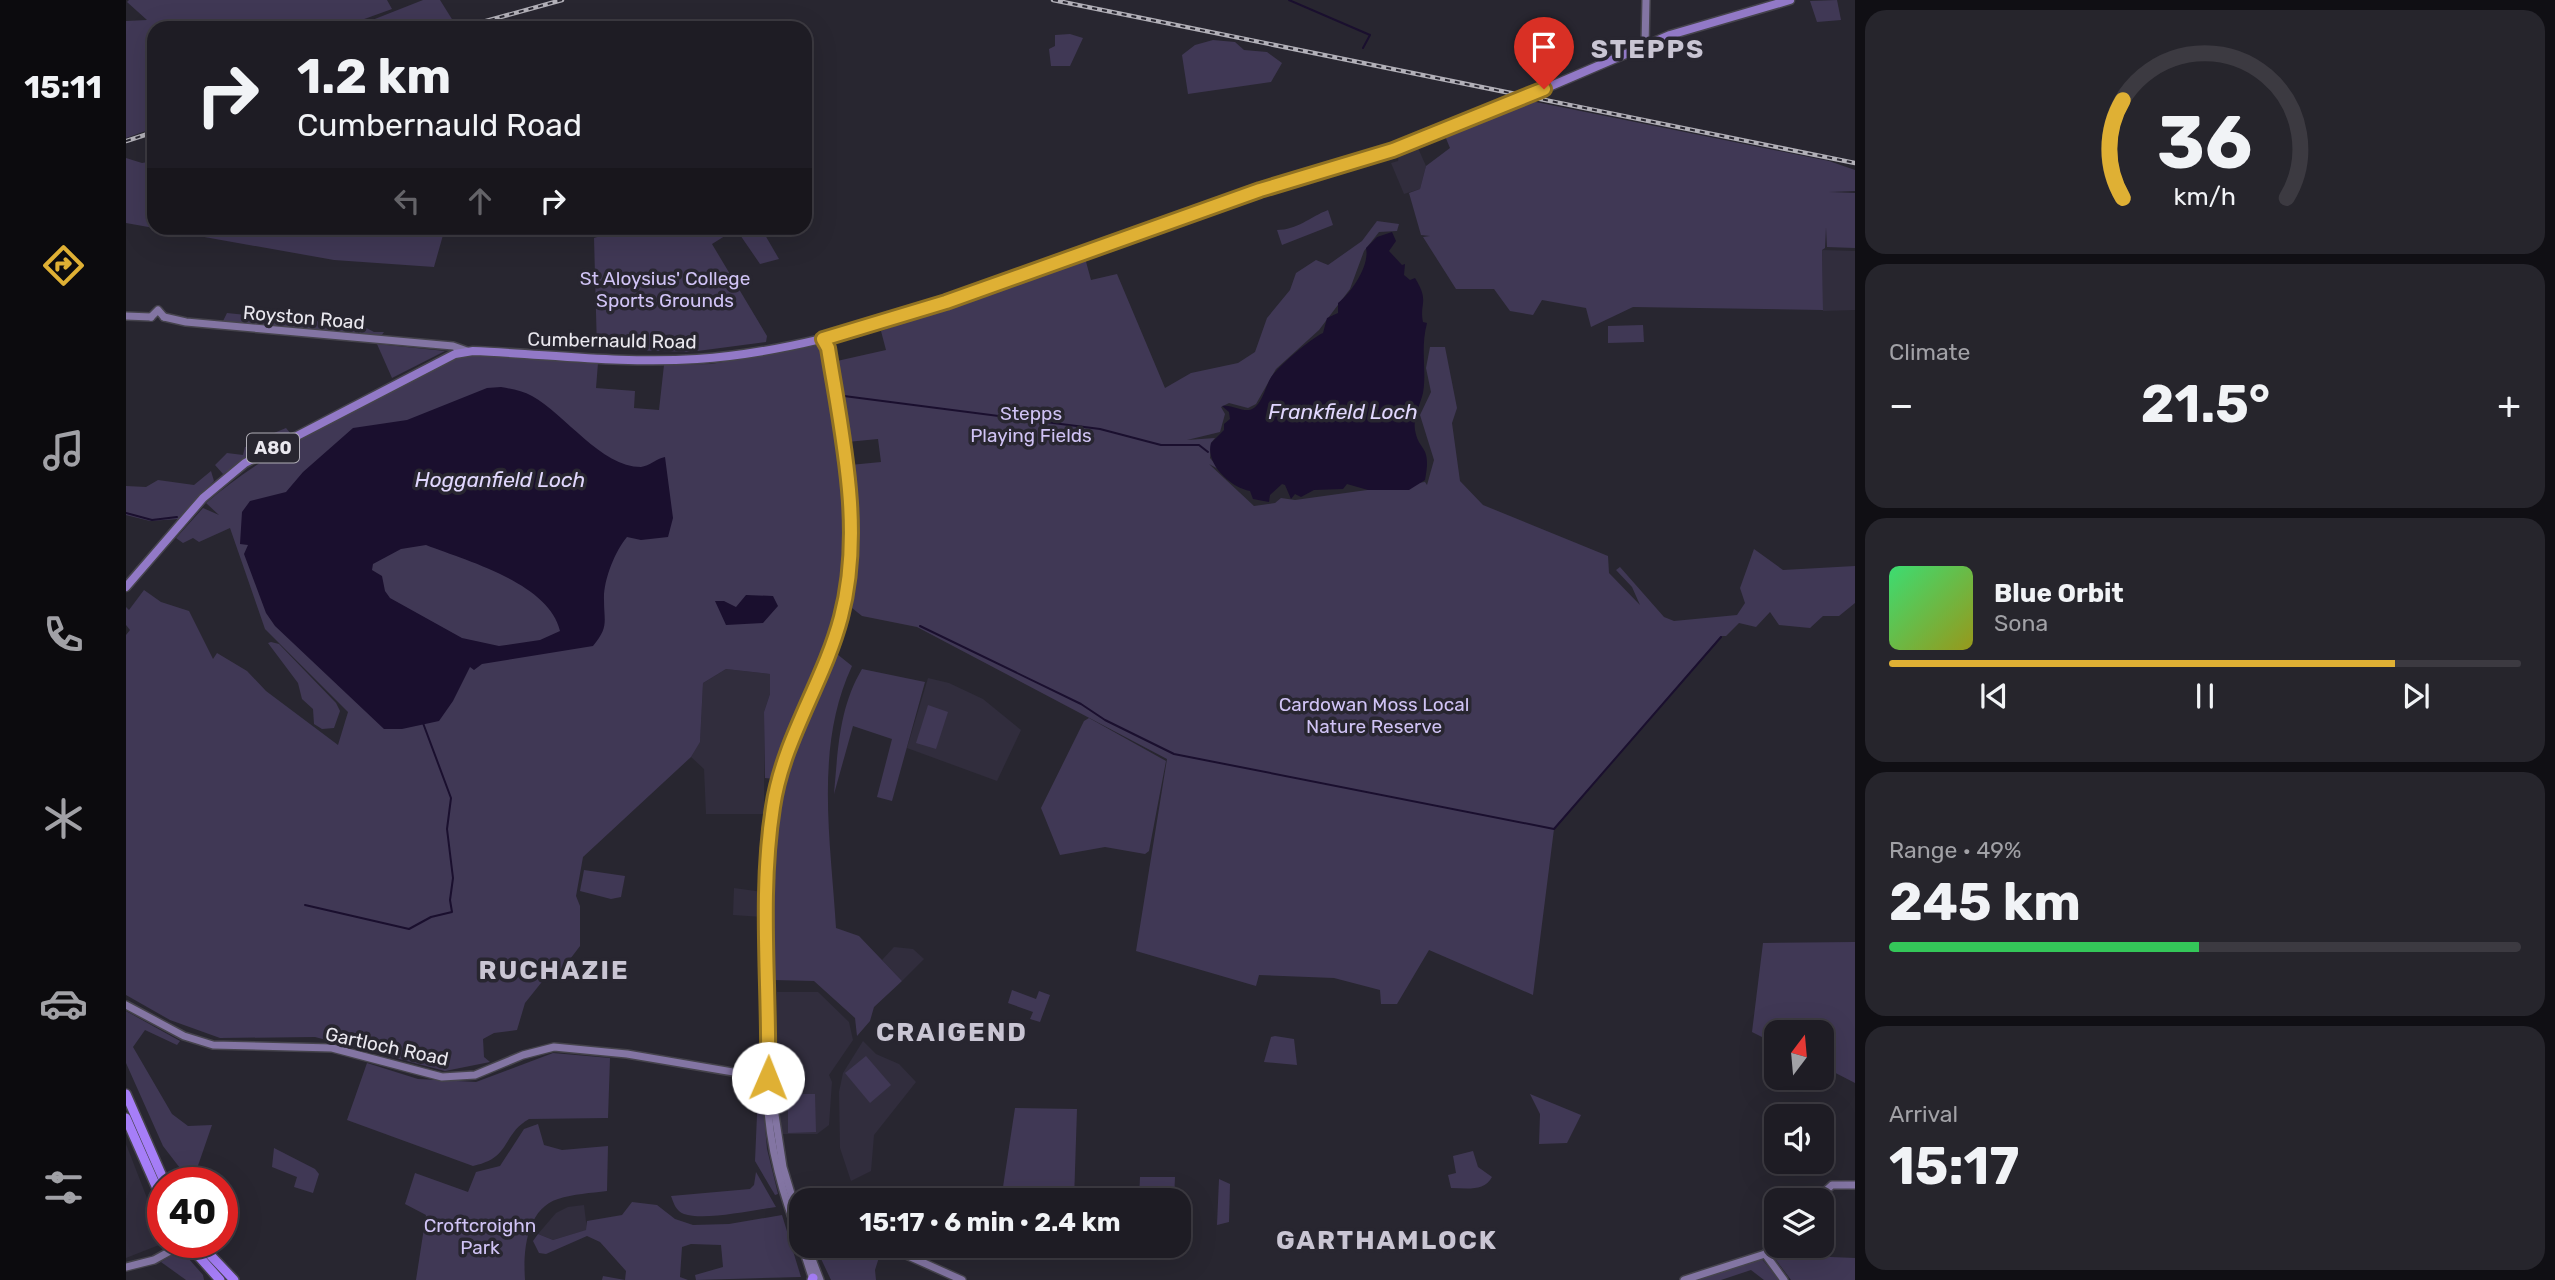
<!DOCTYPE html>
<meta charset="utf-8">
<style>
:root{--surface:#1e1c24;--page:#26252c;--text:#f1f3f6;--muted:#a1a1a6;--line:#3c3a41;--accent:#dfb034}
body{margin:0;font-family:Rubik,sans-serif;background:var(--page);color:var(--text);height:100vh;display:flex;flex-direction:column;font-size:26px;white-space:nowrap}
*{box-sizing:border-box;margin:0}
p{font-size:23px;color:var(--muted)}
.icon{flex:none;width:38px;height:38px;fill:none;stroke:currentColor;stroke-width:2;stroke-linecap:round;stroke-linejoin:round}
.map{position:relative;flex:1;overflow:hidden}
.details{display:flex;flex-direction:column;gap:10px;padding:10px;background:#100f14;width:700px}
.details>*{flex:none}
.top-card{position:absolute;left:21px;top:21px;width:665px;height:214px;border-radius:21px;box-shadow:0 7px 28px #0002,0 0 0 2px var(--line);background:#1e1c24;color:var(--text);overflow:hidden}
.needle{width:46px;rotate:16deg}
.controls{position:absolute;left:1638px;top:1020px;display:grid;gap:14px}
.controls a{display:grid;place-items:center;width:70px;height:70px;border-radius:14px;background:var(--surface);box-shadow:0 7px 28px #0002,0 0 0 2px var(--line);font-size:35px}
.speed{position:absolute;left:21px;top:1167px;display:flex;gap:14px;font-size:35px;font-weight:700;text-align:center}
.speed>*{display:grid;place-content:center;width:91px;height:91px;border-radius:50%;background:var(--surface);box-shadow:0 7px 28px #0002,0 0 0 2px var(--line);line-height:1}
.speed .limit{border:10px solid #d22;background:#fff;color:#111}
.pin{position:absolute;display:grid;place-items:center;width:60px;height:60px;color:#fff;margin:-72px -30px;border-radius:50% 50% 50% 0;rotate:-45deg;box-shadow:0 0 7px #0007}
.pin .icon{rotate:45deg}
.me{position:absolute;width:77px;margin:-38px;rotate:1deg;stroke-linejoin:round;filter:drop-shadow(0 0 5px #0008)}
.turn{display:flex;align-items:center;gap:24px;height:147px;padding:0 35px;font-size:32px}
.turn .icon{width:91px;height:91px;stroke-width:2.5}
.turn b{display:block;font-size:49px;line-height:60px}
.lanes{display:flex;align-items:center;height:66px;padding:0 35px;background:#0003;justify-content:center;gap:35px;direction:ltr}
.lanes .off{opacity:.35}
.big{font-size:52px;font-weight:700;line-height:1.1}
.details .tile{flex:1;display:flex;flex-direction:column;justify-content:center;gap:10px;min-width:0;padding:0 24px;border-radius:21px;background:var(--page)}
.details .dial{align-items:center;gap:0}
.dial svg{height:182px;overflow:visible;fill:none;stroke:var(--line);stroke-width:7;stroke-linecap:round;text-anchor:middle}
.dial text{fill:var(--text);stroke:none}
.song{display:flex;align-items:center;gap:21px}
.cover{width:84px;height:84px;border-radius:10px;background:linear-gradient(135deg,hsl(140 70% 55%),hsl(60 70% 35%))}
.played{height:7px;border-radius:4px;background:linear-gradient(90deg,var(--accent) 80%,var(--line) 80%)}
.keys{display:flex;justify-content:space-around;direction:ltr}
.heat{display:flex;justify-content:space-between;align-items:center;font-size:38px;direction:ltr}
.charge{height:10px;border-radius:5px;background:linear-gradient(90deg,#34c759 49%,var(--line) 0)}
.trip{position:absolute;left:663px;top:1188px;width:402px;height:70px;border-radius:21px;background:var(--surface);box-shadow:0 7px 28px #0002,0 0 0 2px var(--line);font-weight:700;line-height:70px;text-align:center}
main{display:flex;flex:1;min-height:0}
.dock{display:flex;flex-direction:column;width:126px;justify-content:space-around;align-items:center;background:#0c0b0e;color:var(--muted)}
.dock .icon{width:49px;height:49px}
.dock .selected{color:var(--accent)}
.dock b{font-size:32px;color:var(--text)}
.map>svg:first-child{display:block}
.built{fill:#312d3d}
.green{fill:#403855}
.water{fill:#1a0f2e;fill-rule:evenodd}
.lines{fill:none;stroke-linecap:round;stroke-linejoin:round}
.stream{stroke:#1a0f2e;stroke-width:2}
.secondary-casing{stroke:#45434c;stroke-width:10}
.primary-casing{stroke:#45434c;stroke-width:11}
.highway-casing{stroke:#45434c;stroke-width:12}
.secondary{stroke:#8375a3;stroke-width:7}
.primary{stroke:#9279c7;stroke-width:8}
.highway{stroke:#a67ef8;stroke-width:9}
.rail-casing{stroke:#b2b0b8;stroke-width:4.5}
.rail{stroke:#282630;stroke-width:2;stroke-dasharray:5;stroke-linecap:butt}
.primary-bridge-casing{stroke:#45434c;stroke-width:11;stroke-linecap:butt}
.primary-bridge{stroke:#9279c7;stroke-width:8}
.route-casing{stroke:#917222;stroke-width:18}
.route{stroke:#dfb034;stroke-width:12}
.labels{text-anchor:middle;stroke-width:7;stroke-linejoin:round;paint-order:stroke}
.shield{fill:#282630;stroke:#b0aeb6;stroke-width:2}
.shield-label{font-size:18px;font-weight:bold;fill:#eae8ef}
.park-label{font-size:19px;fill:#d0c3f5;stroke:#282630}
.street-label{font-size:19px;fill:#eae8ef;stroke:#282630}
.water-label{font-size:21px;font-style:italic;fill:#e1d7fe;stroke:#282630}
.district-label{font-size:26px;font-weight:bold;letter-spacing:2px;fill:#c9c5d3;stroke:#282630}
</style>
<main>
<nav class="dock">
<b>15:11</b>
<svg class="icon selected" aria-label="directions" viewBox="0 0 24 24"><path d="M12 3l9 9-9 9-9-9zM9 14v-3h6M13 9l2 2-2 2"/></svg>
<svg class="icon" aria-label="music" viewBox="0 0 24 24"><path d="M9 18V5l10-2v13"/><circle cx="6" cy="18" r="3"/><circle cx="16" cy="16" r="3"/></svg>
<svg class="icon" aria-label="phone" viewBox="0 0 24 24"><path d="M5 4h4l2 5-3 2q2 4 5 5l2-3 5 2v4C11 20 4 13 5 4z"/></svg>
<svg class="icon" aria-label="climate" viewBox="0 0 24 24"><path d="M12 3v18M4 7l16 10M4 17L20 7"/></svg>
<svg class="icon" aria-label="car" viewBox="0 0 24 24"><path d="M5 17H2v-5l4-1 3-4h7l3 4 3 1v5h-3M9 17h6M6 11h13"/><circle cx="7" cy="17" r="2"/><circle cx="17" cy="17" r="2"/></svg>
<svg class="icon" aria-label="filters" viewBox="0 0 24 24"><path d="M4 7h16M4 17h16"/><circle cx="9" cy="7" r="2"/><circle cx="15" cy="17" r="2"/></svg>
</nav>
<div class="map">
<svg width="1729" height="1280" viewBox="0 0 1729 1280">
<rect width="100%" height="100%" fill="#282630"/>
<g class="built">
<polygon points="1292,148 1300,166 1294,189 1278,194 1265,163 1272,161 1273,154"/>
<polygon points="1696,250 1729,251 1729,310 1697,311"/>
<polygon points="600,669 644,674 644,694 638,712 638,814 580,814 578,769 565,757 574,741 577,683"/>
<polygon points="802,678 823,683 857,699 895,730 871,781 781,748"/>
<polygon points="608,888 637,892 636,917 607,915"/>
<polygon points="768,947 787,949 798,959 776,981 756,960"/>
<polygon points="651,992 692,992 723,1022 727,1040 703,1075 706,1082 703,1125 691,1134 654,1134 650,1100"/>
<polygon points="737,1041 750,1054 773,1064 790,1082 748,1135 745,1171 725,1181 714,1148 713,1092 717,1073"/>
<polygon points="0,1144 26,1211 33,1245 0,1258"/>
<polygon points="458,1205 461,1230 427,1240 412,1234 430,1213 442,1207"/>
</g>
<g class="green">
<polygon points="3,0 261,0 266,9 219,26 220,28 28,28 28,128 0,138 0,21 21,20 1,2"/>
<polygon points="297,0 314,0 329,24 317,28 226,28"/>
<polygon points="1711,0 1715,20 1691,22 1684,1"/>
<polygon points="944,34 957,38 944,66 925,66 923,49 929,46 929,35"/>
<polygon points="1087,40 1109,42 1118,50 1141,52 1156,63 1145,82 1062,94 1056,55 1069,45"/>
<polygon points="1405,101 1703,161 1729,170 1729,191 1703,192 1729,193 1729,248 1701,247 1700,227 1699,248 1696,250 1697,310 1507,307 1465,327 1460,308 1416,300 1407,315 1384,311 1368,289 1330,289 1297,237 1304,236 1295,235 1283,193 1294,189 1300,166 1324,148 1319,136"/>
<polygon points="0,158 16,163 28,161 28,228 319,228 308,267 208,260 0,223"/>
<path d="M1202,210l5,15 -51,20 -5,-15c20,0 33,-13 51,-20z"/>
<polygon points="1251,221 1273,224 1271,231 1253,232 1238,251 1224,289 1193,330 1150,369 1130,404 1122,408 1103,403 1095,407 1099,414 1094,432 1061,440 1089,438 1085,443 1084,458 1094,470 1083,464 1128,506 1149,503 1155,498 1169,500 1299,482 1301,485 1308,460 1294,415 1305,392 1300,368 1304,347 1319,347 1331,408 1326,423 1334,481 1357,505 1482,556 1483,573 1514,605 1506,587 1490,570 1494,567 1538,617 1548,621 1611,615 1619,603 1614,588 1628,549 1657,570 1729,566 1729,603 1713,616 1697,616 1684,628 1653,625 1644,612 1630,627 1613,623 1600,636 1595,636 1428,829 1407,995 1303,950 1271,1004 1255,1004 1254,990 1208,978 1133,975 1130,986 1010,951 1041,759 791,627 736,616 726,608 731,529 724,465 755,462 752,439 721,442 711,361 760,350 755,331 959,258 965,280 991,274 1039,388 1065,373 1112,363 1129,352 1141,318 1164,290 1170,273 1190,260 1202,265 1236,241"/>
<polygon points="500,228 635,228 653,259 634,264 610,229 586,244 641,336 640,342 564,352 471,349 468,238"/>
<polygon points="101,313 189,322 198,319 212,331 231,323 248,332 258,332 255,336 96,323"/>
<polygon points="1517,325 1518,342 1482,343 1482,326"/>
<polygon points="251,344 319,351 266,378"/>
<path d="M694,345c9,67 33,167 23,232 -11,69 -44,136 -68,202l-10,-1 -1,-66 6,-18v-20l-44,-5 -23,14 -3,59 -9,15 -108,100 -7,39 4,10v40l-25,33 -10,-1 -20,25 -8,27 -23,3 -11,6 1,18 6,5 -45,9 -130,-34 -95,1 -50,-18 -44,-25v-360l4,-5 -4,-5v-18l3,3 15,-20 17,12 28,9 24,48 4,-6 30,18 19,20 72,54 10,-33 -83,-83 -35,-101 -31,14 -6,-4 -10,5 -7,-5 27,-30 16,7 -13,-12c72,-61 161,-100 244,-143l17,-6 131,9 -2,25 39,3 -1,17 25,2 5,-45 47,-1z"/>
<polygon points="160,428 165,434 97,474 89,465 101,453 117,455 119,447 141,443 148,433"/>
<polygon points="85,471 88,481 52,519 24,521 0,515 0,486 20,487 32,480 68,485"/>
<polygon points="145,642 153,644 210,703 214,711 208,728 196,729 188,724 187,709 176,699 172,683 142,643"/>
<path d="M711,654l15,12c-38,81 -21,176 -16,262l23,8 43,45 -28,26 -4,14 -13,15 -2,-18 -41,-37 -40,-1c-1,-65 -7,-134 9,-197 12,-45 35,-87 54,-129z"/>
<path d="M736,669l63,13 -33,119 -15,-4 15,-58 -39,-13 -19,68c4,-45 5,-86 28,-125z"/>
<polygon points="802,705 822,712 810,749 790,743"/>
<polygon points="963,718 1040,761 1023,851 1019,854 979,847 934,855 915,808 958,721"/>
<polygon points="458,870 499,876 495,897 485,899 454,891"/>
<polygon points="1729,942 1729,1083 1696,1066 1696,1032 1650,1032 1650,1044 1626,1032 1637,943"/>
<polygon points="886,990 910,999 913,991 924,995 914,1022 904,1019 907,1012 882,1003"/>
<polygon points="0,1011 54,1041 51,1045 19,1030 7,1047 46,1114 62,1126 86,1125 66,1183 56,1183 57,1172 37,1146 0,1063"/>
<polygon points="1149,1036 1168,1039 1171,1065 1138,1062 1145,1037"/>
<path d="M427,1053l57,5 -2,60 -79,1c-28,16 -17,39 -56,47l-126,-46 20,-57 51,16 58,3z"/>
<polygon points="740,1056 765,1085 744,1103 719,1073"/>
<polygon points="632,1092 636,1092 641,1149 652,1194 649,1195 629,1161"/>
<polygon points="662,1094 689,1094 690,1132 662,1133"/>
<polygon points="1404,1094 1455,1115 1441,1143 1413,1144 1414,1114"/>
<polygon points="889,1108 951,1109 948,1200 875,1200"/>
<path d="M412,1124l6,21 18,5 46,-4 -1,45c-16,2 -34,3 -49,8 -32,10 -35,53 -33,81h-109l10,-65 -21,-11 10,-31 53,19 8,-20 24,-6 24,-37z"/>
<polygon points="148,1148 189,1169 193,1174 187,1193 168,1187 171,1177 146,1167"/>
<path d="M1347,1151l5,16 14,10c-8,15 -26,11 -41,11l-3,-13 8,-2 -3,-17z"/>
<path d="M630,1172l20,35c-23,3 -71,14 -92,7 -8,-3 -10,-10 -13,-18l79,-7 4,-4z"/>
<polygon points="1014,1177 1049,1177 1048,1200 1013,1200"/>
<polygon points="1093,1179 1104,1184 1103,1222 1091,1225"/>
<polygon points="506,1202 531,1205 549,1219 567,1225 603,1224 656,1215 675,1277 570,1280 569,1275 597,1267 595,1245 565,1244 556,1247 554,1277 562,1280 476,1280 477,1276 499,1280 500,1271 474,1242 461,1236 420,1254 413,1253 407,1241 412,1234 427,1240 460,1230 461,1221 496,1215"/>
<polygon points="689,1246 749,1246 755,1251 749,1270 750,1280 705,1280"/>
<polygon points="1653,1246 1705,1257 1729,1258 1729,1280 1665,1280 1647,1256"/>
<polygon points="55,1250 77,1275 78,1280 60,1280 35,1262"/>
<polygon points="1635,1258 1653,1280 1638,1280 1625,1270 1595,1280 1567,1280"/>
</g>
<g class="water">
<path d="M1266,232l4,9 -7,10 13,14 3,-1 -1,11 6,5 5,-2c15,24 4,25 8,44l4,1c-7,27 0,47 -4,70 -3,12 -10,24 -8,37 4,23 17,14 10,50l-16,10h-41l-21,-6 -4,5 -29,1 -13,7 -6,-3 -4,5 -6,-14 -3,-1 -12,11 -1,7 -16,-3 -3,-8c-19,-3 -45,-27 -39,-48l13,-13v-6l6,-5 -1,-7 -7,-6c9,-2 18,5 27,4 12,-2 16,-22 21,-31 7,-12 40,-40 53,-46l4,-15 11,-5v-10c13,-10 32,-37 28,-55l11,-11z"/>
<path d="M375,387c11,2 22,4 31,9 33,18 69,71 109,71 8,-1 17,-9 24,-10l8,61 -5,19 -27,3 -14,-3c-12,14 -24,44 -23,63 0,22 5,27 -11,46l-111,18 -8,6 -4,-3 -17,34 -14,20 -37,8h-18l-109,-103 -9,-13 -22,-59 4,-9 -8,-1 2,-32 8,-11 36,-9 17,-20 50,-44 54,-8 80,-32zM300,545c41,16 123,38 134,86l-20,9 -41,6 -37,-8 -72,-40 -5,-7 -3,-15 -10,-6 1,-6 28,-15z"/>
<polygon points="620,595 647,596 652,606 637,623 600,625 589,601 598,601 610,607"/>
</g>
<g class="lines">
<g class="stream">
<polyline points="1163,0 1244,35 1237,48"/>
<polyline points="718,396 974,429 1035,445 1073,445 1082,452"/>
<polyline points="0,513 26,520 51,517"/>
<polyline points="794,626 955,704 979,720 1048,754 1428,829 1595,637"/>
<polyline points="179,905 283,929 305,917 326,912 324,900 327,878 321,829 325,798 297,723"/>
</g>
<g class="secondary-casing">
<g id="secondary">
<polyline points="1519,46 1520,0"/>
<polyline points="0,316 25,317"/>
<polyline points="25,317 32,310 38,317"/>
<polyline points="38,317 60,322 327,346 341,351"/>
<polyline points="0,1005 58,1036 87,1045 206,1048 316,1077 349,1075 397,1055 428,1047 501,1054 642,1078"/>
<polyline points="644,1082 657,1167 676,1230"/>
<polyline points="1690,1200 1706,1185 1729,1185"/>
<path d="M676,1245c-19,-49 -33,-97 -35,-150 -1,-24 4,-49 2,-74 -4,-79 -7,-162 8,-240 19,-55 49,-108 64,-164 23,-87 1,-182 -13,-269l-5,-9"/>
<polyline points="676,1246 687,1280"/>
<polyline points="681,1246 694,1280"/>
<polyline points="760,1246 836,1280"/>
<polyline points="1639,1254 1658,1280"/>
<polyline points="0,1267 28,1260 48,1249"/>
<polyline points="1558,1280 1639,1254 1650,1242"/>
</g>
</g>
<g class="primary-casing">
<g id="primary">
<polyline points="1418,89 1544,35 1664,0"/>
<path d="M0,587l77,-89 42,-35 210,-109 18,-3c74,3 149,13 224,8 63,-4 127,-19 188,-37l375,-132 133,-40 121,-48"/>
</g>
</g>
<g class="highway-casing">
<g id="highway">
<polyline points="0,1094 39,1183"/>
<polyline points="0,1118 37,1202"/>
<polyline points="60,1242 94,1280"/>
<polyline points="72,1242 108,1280"/>
<polyline points="686,1280 687,1278"/>
</g>
</g>
<use href="#secondary" class="secondary"/>
<use href="#primary" class="primary"/>
<use href="#highway" class="highway"/>
<g class="rail-casing">
<g id="rail">
<polyline points="927,0 1729,163"/>
<polyline points="335,28 436,0"/>
<polyline points="0,141 28,132"/>
</g>
</g>
<use href="#rail" class="rail"/>
<g class="primary-bridge-casing">
<polyline id="primary-bridge" points="1388,102 1418,89"/>
</g>
<use href="#primary-bridge" class="primary-bridge"/>
</g>
<g class="lines">
<g class="route-casing">
<path id="route" d="M642,1078c2,-90 -9,-182 5,-271 10,-68 51,-125 68,-190 23,-87 1,-182 -13,-269l-5,-9 123,-37 314,-112 133,-40 151,-61"/>
</g>
<use href="#route" class="route"/>
</g>
<g class="labels">
<rect class="shield" x="121" y="433.5" width="52" height="29" rx="5"/>
<g class="shield-label">
<text x="147" y="454">A80</text>
</g>
<g class="park-label">
<text x="539" y="285">St Aloysius' College<tspan x="539" dy="22">Sports Grounds</tspan></text>
<text x="905" y="420">Stepps<tspan x="905" dy="22">Playing Fields</tspan></text>
<text x="1248" y="711">Cardowan Moss Local<tspan x="1248" dy="22">Nature Reserve</tspan></text>
<text x="354" y="1232">Croftcroighn<tspan x="354" dy="22">Park</tspan></text>
</g>
<g class="street-label">
<text transform="translate(178 317) rotate(5)" y="7">Royston Road</text>
<text transform="translate(486 340) rotate(1)" y="7">Cumbernauld Road</text>
<text transform="translate(261 1046) rotate(12)" y="7">Gartloch Road</text>
</g>
<g class="water-label">
<text x="1217" y="419">Frankfield Loch</text>
<text x="374" y="487">Hogganfield Loch</text>
</g>
<g class="district-label">
<text x="1522" y="58">STEPPS</text>
<text x="428" y="979">RUCHAZIE</text>
<text x="826" y="1041">CRAIGEND</text>
<text x="1261" y="1249">GARTHAMLOCK</text>
</g>
</g>
</svg>
<div class="controls">
<a><svg class="needle" viewBox="-14 -14 28 28"><path d="M0-13l5 13h-10z" fill="#e53935"/><path d="M0 13l5-13h-10z" fill="#a1a1a6"/></svg></a>
<a><svg class="icon" aria-label="sound" viewBox="0 0 24 24"><path d="M4 9h4l5-4v14l-5-4H4zM17 9q2 3 0 6"/></svg></a>
<a><svg class="icon" aria-label="layers" viewBox="0 0 24 24"><path d="M12 4l9 5-9 5-9-5zM3 14l9 5 9-5"/></svg></a>
</div>
<div class="speed"><div class="limit">40</div></div>
<div class="pin" style="left:1418px;top:89px;background:#d93025"><svg class="icon" aria-label="arrive" viewBox="0 0 24 24"><path d="M6 21V4h12l-3 4 3 4H6"/></svg></div>
<svg class="me" style="left:642px;top:1078px" viewBox="-20 -20 40 40"><circle r="19" fill="#fff"/><path d="M0-13L10 11 0 6-10 11z" fill="#dfb034"/></svg>
<div class="trip">15:17 · 6 min · 2.4 km</div>
<div class="top-card">
<div class="turn"><svg class="icon" aria-label="right" viewBox="0 0 24 24"><path d="M7 20v-9h11M14 6l5 5-5 5"/></svg><div><b>1.2 km</b>Cumbernauld Road</div></div>
<div class="lanes"><svg class="icon off" aria-label="left" viewBox="0 0 24 24"><path d="M17 20v-9H6M10 6l-5 5 5 5"/></svg><svg class="icon off" aria-label="ahead" viewBox="0 0 24 24"><path d="M12 20V5M6 11l6-6 6 6"/></svg><svg class="icon" aria-label="right" viewBox="0 0 24 24"><path d="M7 20v-9h11M14 6l5 5-5 5"/></svg></div>
</div>
</div>
<section class="details">
<div class="tile dial"><svg viewBox="0 0 100 80">
<path d="M14 69A42 42 0 1 1 86 69"/>
<path d="M14 69A42 42 0 0 1 14 26" stroke="#dfb034"/>
<text x="50" y="56" font-size="32" font-weight="700">36</text>
<text x="50" y="72" font-size="11">km/h</text>
</svg></div>
<div class="tile"><p>Climate</p>
<div class="heat"><a>−</a><b class="big">21.5°</b><a>+</a></div>
</div>
<div class="tile">
<div class="song"><i class="cover"></i><div><b>Blue Orbit</b><p>Sona</p></div></div>
<div class="played"></div>
<div class="keys"><svg class="icon" aria-label="previous" viewBox="0 0 24 24"><path d="M18 5L8 12l10 7zM5 5v14"/></svg><svg class="icon" aria-label="pause" viewBox="0 0 24 24"><path d="M8 5v14M16 5v14"/></svg><svg class="icon" aria-label="next" viewBox="0 0 24 24"><path d="M6 5l10 7-10 7zM19 5v14"/></svg></div>
</div>
<div class="tile"><p>Range · 49%</p><b class="big">245 km</b><div class="charge"></div></div>
<div class="tile"><p>Arrival</p><b class="big">15:17</b></div>
</section>
</main>
